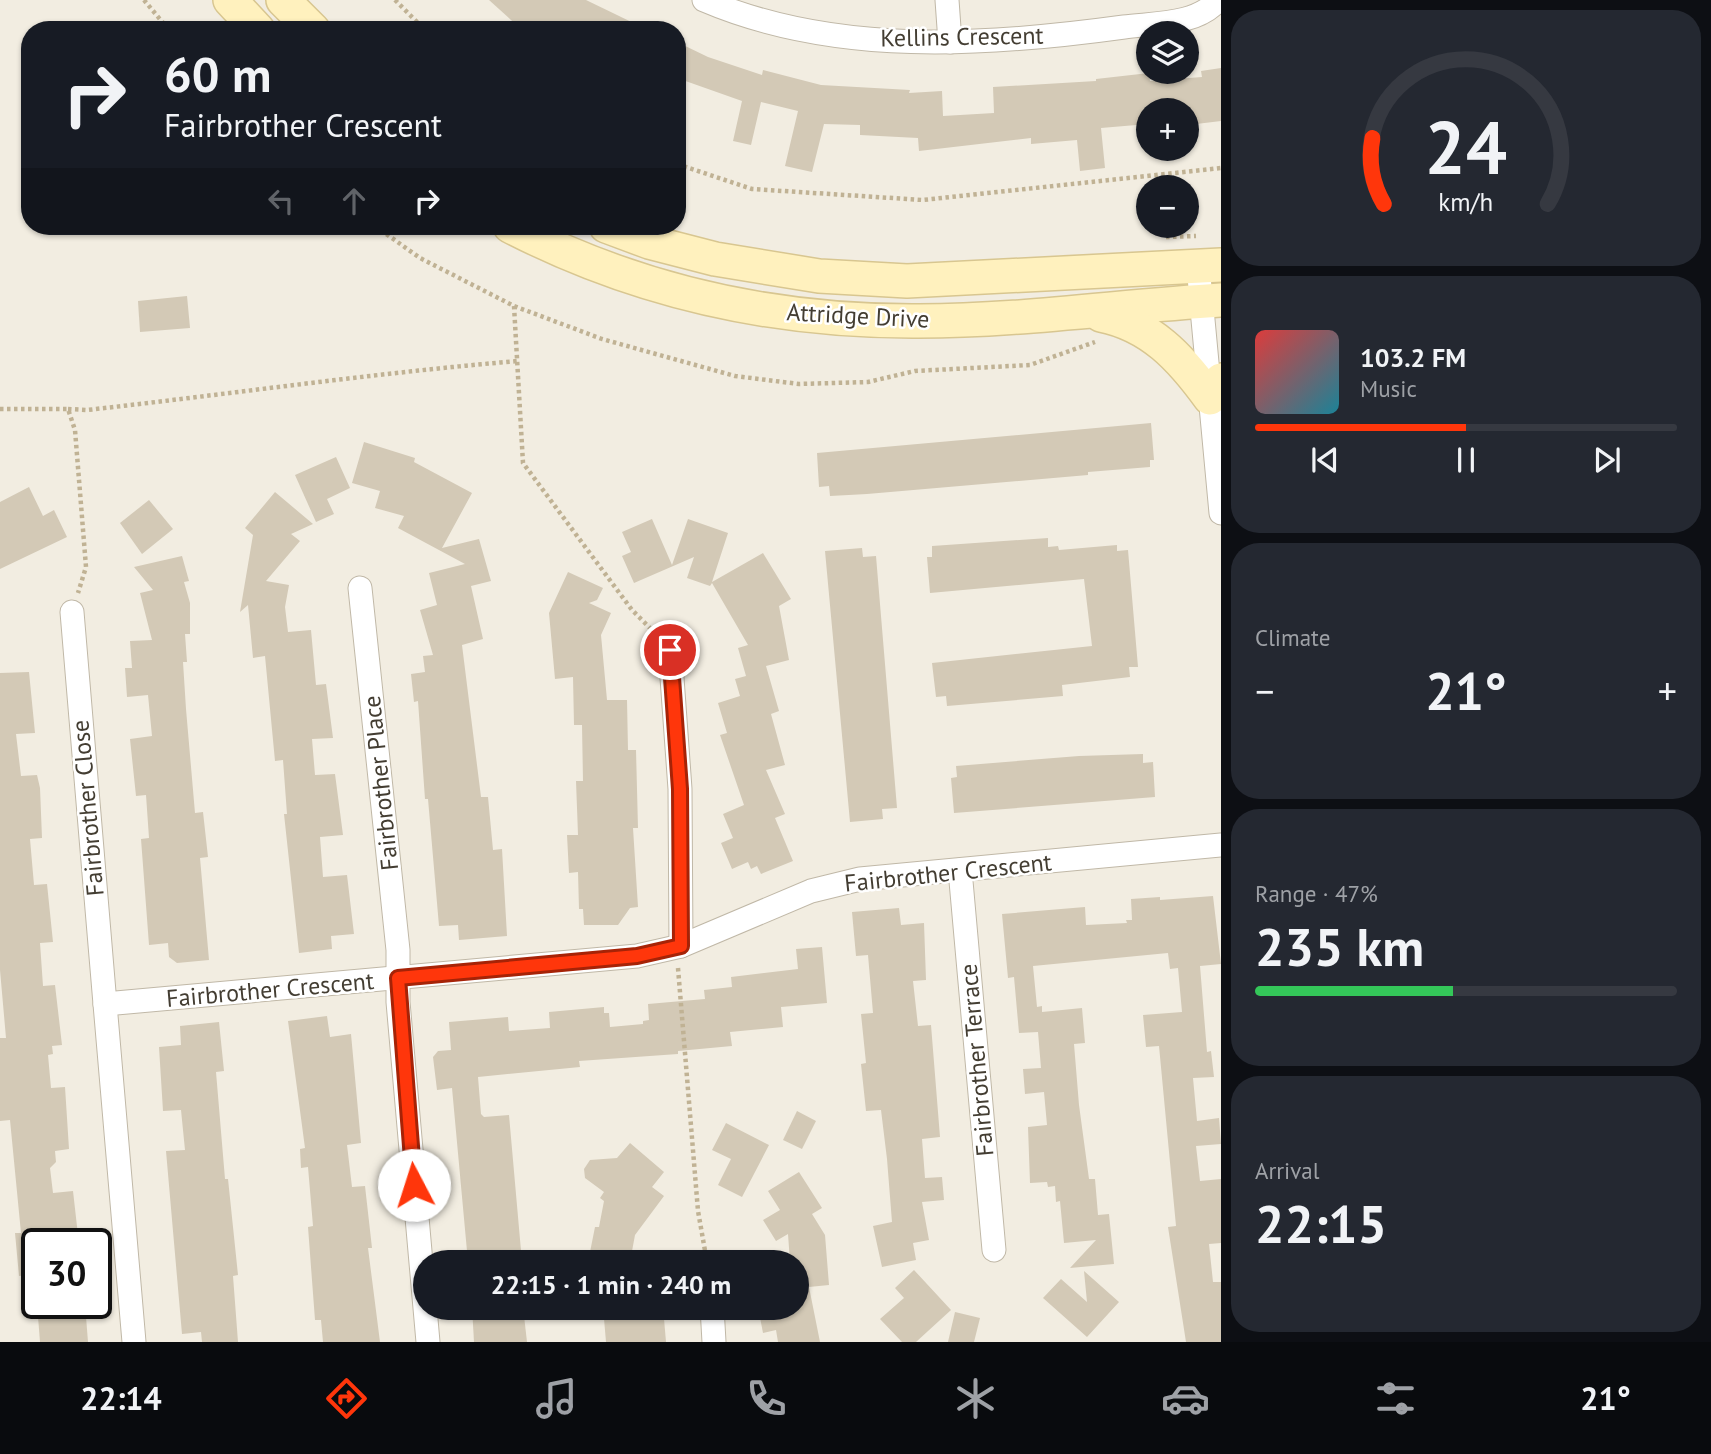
<!DOCTYPE html>
<meta charset="utf-8">
<style>
:root{--surface:#171b24;--page:#242831;--text:#f1f3f6;--muted:#9ea1a6;--line:#363941;--accent:#ff360b}
body{margin:0;font-family:"PT Sans",sans-serif;background:var(--page);color:var(--text);height:100vh;display:flex;flex-direction:column;font-size:26px;white-space:nowrap}
*{box-sizing:border-box;margin:0}
p{font-size:23px;color:var(--muted)}
.icon{flex:none;width:38px;height:38px;fill:none;stroke:currentColor;stroke-width:2;stroke-linecap:round;stroke-linejoin:round}
.map{position:relative;flex:1;overflow:hidden}
.details{display:flex;flex-direction:column;gap:10px;padding:10px;background:#0d0f14;width:490px}
.details>*{flex:none}
.guide{position:absolute;left:21px;top:21px;width:665px;height:214px;border-radius:28px;box-shadow:0 2px 5px #0004;background:#171b24;color:var(--text);overflow:hidden}
.buttons{position:absolute;left:1136px;top:21px;display:grid;gap:14px}
.buttons a{display:grid;place-items:center;width:63px;height:63px;border-radius:50%;background:var(--surface);box-shadow:0 2px 5px #0004;font-size:35px}
.speed{position:absolute;left:21px;top:1228px;display:flex;gap:14px;font-size:35px;font-weight:700;text-align:center}
.speed>*{display:grid;place-content:center;width:91px;height:91px;border-radius:50%;background:var(--surface);box-shadow:0 2px 5px #0004;line-height:1}
.speed .limit{border:4px solid #111;border-radius:10px;background:#fff;color:#111}
.pin{position:absolute;display:grid;place-items:center;width:60px;height:60px;color:#fff;margin:-30px;border:4px solid #fff;border-radius:50%;box-shadow:0 2px 7px #0007}
.me{position:absolute;width:77px;margin:-38px;rotate:355deg;stroke-linejoin:round;filter:drop-shadow(0 0 5px #0008)}
.turn{display:flex;align-items:center;gap:24px;height:147px;padding:0 28px;font-size:32px}
.turn .icon{width:91px;height:91px;stroke-width:2.5}
.turn b{display:block;font-size:49px;line-height:60px}
.lanes{display:flex;align-items:center;height:66px;padding:0 28px;background:#0003;justify-content:center;gap:35px;direction:ltr}
.lanes .off{opacity:.35}
.big{font-size:52px;font-weight:700;line-height:1.1}
.details .widget{flex:1;display:flex;flex-direction:column;justify-content:center;gap:10px;min-width:0;padding:0 24px;border-radius:28px;background:var(--page)}
.details .dial{align-items:center;gap:0}
.dial svg{height:182px;overflow:visible;fill:none;stroke:var(--line);stroke-width:7;stroke-linecap:round;text-anchor:middle}
.dial text{fill:var(--text);stroke:none}
.song{display:flex;align-items:center;gap:21px}
.cover{width:84px;height:84px;border-radius:10px;background:linear-gradient(135deg,hsl(0 70% 55%),hsl(190 70% 35%))}
.played{height:7px;border-radius:4px;background:linear-gradient(90deg,var(--accent) 50%,var(--line) 50%)}
.keys{display:flex;justify-content:space-around;direction:ltr}
.heat{display:flex;justify-content:space-between;align-items:center;font-size:38px;direction:ltr}
.charge{height:10px;border-radius:5px;background:linear-gradient(90deg,#34c759 47%,var(--line) 0)}
.trip{position:absolute;left:413px;top:1250px;width:396px;height:70px;border-radius:35px;background:var(--surface);box-shadow:0 2px 5px #0004;font-weight:700;line-height:70px;text-align:center}
.tab-bar{display:flex;height:112px;justify-content:space-around;align-items:center;background:#090b0e;color:var(--muted)}
.tab-bar .icon{width:49px;height:49px}
.tab-bar .active{color:var(--accent)}
.tab-bar b{font-size:32px;color:var(--text)}
main{display:flex;flex:1;min-height:0}
.map>svg:first-child{display:block}
.building{fill:#d3c9b6}
.lines{fill:none;stroke-linecap:round;stroke-linejoin:round}
.minor-casing{stroke:#c0b8a7;stroke-width:25}
.secondary-casing{stroke:#d8c690;stroke-width:36}
.path{stroke:#c0b294;stroke-width:4.5;stroke-dasharray:3.5 3.5;stroke-linecap:butt}
.minor{stroke:#fff;stroke-width:23}
.secondary{stroke:#fff1be;stroke-width:33}
.route-casing{stroke:#a62307;stroke-width:18}
.route{stroke:#ff360b;stroke-width:12}
.labels{text-anchor:middle;stroke-width:5;stroke-linejoin:round;paint-order:stroke}
.street-label{font-size:24px;fill:#433d32;stroke:#fff}
</style>
<main>
<div class="map">
<svg width="1221" height="1342" viewBox="0 0 1221 1342">
<rect width="100%" height="100%" fill="#f2ede1"/>
<g class="building">
<polygon points="489,0 586,0 648,30 522,30"/>
<polygon points="677,42 708,57 762,75 763,70 821,85 910,90 909,93 942,91 943,116 994,113 993,87 1096,81 1096,79 1149,73 1150,81 1202,77 1201,71 1221,68 1221,121 1188,125 1186,110 1148,110 1148,124 1101,128 1105,168 1080,171 1077,140 1031,144 1031,138 919,151 918,138 860,135 860,125 824,124 812,172 785,166 798,111 761,102 751,145 733,141 742,101 677,78"/>
<polygon points="187,296 190,328 140,332 138,301"/>
<polygon points="1151,423 1154,460 1150,460 1150,467 1088,472 1088,475 867,494 830,496 829,486 819,487 817,453"/>
<polygon points="364,442 415,458 414,462 472,493 442,548 479,539 491,581 471,586 483,639 462,645 481,797 488,797 493,850 502,849 507,936 459,940 458,925 439,926 428,799 425,799 418,701 414,702 411,674 425,672 423,656 433,655 420,610 437,605 429,573 465,564 398,528 404,516 375,508 380,491 352,483"/>
<polygon points="336,457 350,488 327,499 334,514 316,522 295,475"/>
<polygon points="29,487 43,516 54,510 67,537 0,569 0,502"/>
<polygon points="275,492 313,524 291,534 300,541 266,581 289,585 285,607 288,632 311,630 316,685 326,684 333,738 312,739 315,775 335,774 343,835 320,837 323,877 347,875 354,934 331,936 332,949 299,953 284,814 287,814 283,760 275,761 265,656 253,658 248,605 240,612 253,535 245,528"/>
<polygon points="149,500 173,529 142,554 120,523"/>
<polygon points="652,519 672,565 688,519 728,533 712,582 763,553 791,599 779,606 789,660 766,666 779,711 771,714 785,765 766,770 785,814 775,818 793,861 761,874 757,866 751,869 748,862 732,869 721,843 733,838 723,814 744,805 720,735 727,733 718,703 740,696 735,679 746,676 738,648 748,645 712,583 710,586 687,578 694,557 634,583 622,556 631,552 622,532"/>
<polygon points="1048,538 1048,547 1058,546 1059,550 1117,545 1117,551 1128,550 1138,667 1129,667 1130,677 1062,685 1063,696 947,706 946,696 936,697 932,663 1092,646 1084,579 930,593 927,557 932,557 932,546"/>
<polygon points="862,548 863,557 876,556 897,808 882,809 883,819 850,822 825,551"/>
<polygon points="182,556 189,581 184,582 190,603 190,634 185,634 187,662 183,662 186,709 195,813 203,812 208,857 200,858 209,960 177,963 169,957 168,943 149,945 141,839 149,838 146,795 136,796 130,739 152,736 148,695 127,697 125,668 132,668 130,641 152,640 140,593 153,590 134,567"/>
<polygon points="568,572 603,588 597,600 589,603 611,613 601,635 607,700 627,700 628,750 636,750 638,828 633,828 638,907 630,908 618,925 584,925 583,909 579,909 578,872 569,873 567,835 578,835 576,781 583,781 582,725 574,725 573,677 555,679 549,613"/>
<polygon points="29,672 35,733 16,734 21,776 37,775 40,788 42,838 30,839 34,885 47,884 53,942 40,943 43,986 55,985 62,1045 52,1046 53,1054 48,1055 51,1088 65,1087 69,1149 55,1151 56,1162 50,1168 53,1193 73,1191 79,1244 37,1244 37,1274 19,1276 15,1233 21,1233 10,1120 0,1121 0,1038 6,1038 0,970 0,673"/>
<polygon points="1143,754 1143,763 1153,762 1155,797 954,813 951,778 957,777 956,766 1079,756"/>
<polygon points="1213,896 1221,964 1200,966 1207,1052 1211,1051 1214,1077 1193,1078 1197,1121 1219,1118 1221,1144 1196,1146 1200,1181 1221,1179 1221,1243 1209,1244 1213,1282 1221,1282 1221,1342 1186,1342 1168,1227 1176,1226 1159,1046 1146,1047 1143,1015 1182,1012 1178,968 1170,969 1168,953 1033,966 1037,1007 1042,1006 1042,1012 1082,1008 1085,1043 1074,1044 1079,1105 1089,1179 1095,1179 1098,1215 1109,1214 1114,1264 1070,1268 1096,1240 1064,1243 1060,1201 1056,1202 1055,1186 1048,1187 1047,1182 1030,1183 1028,1127 1047,1125 1044,1092 1025,1094 1023,1069 1041,1068 1038,1032 1019,1033 1014,977 1008,978 1002,914 1085,907 1086,925 1127,923 1126,920 1132,920 1131,899 1160,897 1160,900"/>
<polygon points="899,908 901,925 924,923 926,980 913,981 918,1026 931,1025 940,1137 922,1139 925,1178 942,1177 944,1200 922,1202 929,1240 913,1243 916,1260 882,1267 873,1226 892,1222 887,1159 881,1110 866,1111 861,1064 866,1063 861,1014 873,1013 868,955 856,956 852,912"/>
<polygon points="822,947 827,1003 781,1007 783,1027 730,1032 732,1046 678,1051 678,1054 579,1061 580,1067 478,1077 481,1114 484,1117 509,1115 522,1262 468,1262 452,1088 437,1090 433,1057 438,1051 451,1050 449,1022 508,1017 509,1031 550,1028 549,1012 604,1007 604,1013 609,1013 610,1027 643,1024 643,1021 649,1020 648,1004 705,999 704,990 732,987 731,977 798,969 796,949"/>
<polygon points="327,1016 330,1037 351,1034 361,1143 347,1145 352,1187 365,1186 372,1248 368,1248 380,1342 323,1342 321,1320 315,1320 308,1227 313,1226 308,1167 301,1168 300,1149 305,1148 288,1021"/>
<polygon points="219,1022 224,1071 216,1072 225,1179 228,1179 238,1275 233,1276 238,1342 202,1342 201,1332 182,1334 166,1151 185,1150 181,1110 163,1111 159,1047 181,1045 180,1026"/>
<polygon points="797,1111 816,1121 802,1149 783,1140"/>
<polygon points="726,1123 769,1145 742,1197 718,1185 731,1159 712,1150"/>
<polygon points="630,1143 664,1172 652,1187 664,1196 635,1235 630,1262 588,1262 595,1227 599,1227 604,1201 600,1198 604,1192 585,1178 584,1169 590,1160 617,1158"/>
<polygon points="799,1172 822,1208 812,1214 825,1235 829,1285 809,1287 820,1342 778,1342 776,1330 763,1333 758,1307 796,1307 796,1262 790,1262 788,1234 776,1241 763,1220 780,1210 768,1191"/>
<polygon points="914,1270 951,1310 916,1342 902,1342 880,1319 904,1298 895,1288"/>
<polygon points="1084,1271 1119,1302 1087,1337 1043,1298 1061,1279 1087,1302"/>
<polygon points="37,1304 85,1304 88,1342 40,1342"/>
<polygon points="472,1307 523,1307 527,1342 474,1342"/>
<polygon points="603,1307 663,1307 666,1342 606,1342"/>
<polygon points="955,1312 980,1318 974,1342 948,1342"/>
</g>
<g class="lines">
<g class="minor-casing">
<g id="minor">
<path d="M704,0c131,56 282,46 420,27 31,-4 73,-2 94,-27"/>
<polyline points="947,0 950,42"/>
<polyline points="1198,266 1221,513"/>
<polyline points="360,588 398,950 398,1002 428,1342"/>
<polyline points="72,612 105,1004"/>
<polyline points="670,650 680,789 681,946"/>
<polyline points="960,870 994,1250"/>
<polyline points="712,1307 714,1342"/>
<polyline points="134,1342 105,1004 637,956 681,946 811,891 860,879 1221,845"/>
</g>
</g>
<g class="secondary-casing">
<g id="secondary">
<polyline points="230,0 258,30"/>
<polyline points="283,0 313,30"/>
<path d="M510,226c128,66 266,96 409,95 101,0 202,-15 302,-21"/>
<polyline points="606,226 649,242 715,259 819,276 907,281 1221,265"/>
<path d="M1101,315c50,10 80,43 109,83l11,-18"/>
</g>
</g>
<g class="path">
<polyline points="144,0 169,30"/>
<polyline points="395,0 425,30"/>
<polyline points="677,164 752,189 923,200 1221,168"/>
<polyline points="375,226 420,258 514,306 602,339 735,376 799,384 868,382 915,371 1030,365 1095,342"/>
<polyline points="1166,237 1196,236"/>
<polyline points="514,306 523,463 632,610 658,636"/>
<polyline points="0,409 68,409 75,430 86,567 78,593"/>
<path d="M68,409l19,1c144,-16 287,-37 431,-49"/>
<polyline points="678,968 698,1211 707,1262"/>
</g>
<use href="#minor" class="minor"/>
<use href="#secondary" class="secondary"/>
</g>
<g class="lines">
<g class="route-casing">
<polyline id="route" points="414,1185 398,978 637,956 681,946 680,789 670,650"/>
</g>
<use href="#route" class="route"/>
</g>
<g class="labels">
<g class="street-label">
<text transform="translate(962 37) rotate(-1)" y="8">Kellins Crescent</text>
<text transform="translate(858 316) rotate(3)" y="8">Attridge Drive</text>
<text transform="translate(381 783) rotate(-96)" y="8">Fairbrother Place</text>
<text transform="translate(88 808) rotate(-95)" y="8">Fairbrother Close</text>
<text transform="translate(948 873) rotate(-6)" y="8">Fairbrother Crescent</text>
<text transform="translate(270 990) rotate(-5)" y="8">Fairbrother Crescent</text>
<text transform="translate(977 1060) rotate(-95)" y="8">Fairbrother Terrace</text>
</g>
</g>
</svg>
<div class="buttons">
<a><svg class="icon" aria-label="layers" viewBox="0 0 24 24"><path d="M12 4l9 5-9 5-9-5zM3 14l9 5 9-5"/></svg></a>
<a>+</a>
<a>−</a>
</div>
<div class="speed"><div class="limit">30</div></div>
<div class="pin" style="left:670px;top:650px;background:#d93025"><svg class="icon" aria-label="arrive" viewBox="0 0 24 24"><path d="M6 21V4h12l-3 4 3 4H6"/></svg></div>
<svg class="me" style="left:414px;top:1185px" viewBox="-20 -20 40 40"><circle r="19" fill="#fff"/><path d="M0-13L10 11 0 6-10 11z" fill="#ff360b"/></svg>
<div class="trip">22:15 · 1 min · 240 m</div>
<div class="guide">
<div class="turn"><svg class="icon" aria-label="right" viewBox="0 0 24 24"><path d="M7 20v-9h11M14 6l5 5-5 5"/></svg><div><b>60 m</b>Fairbrother Crescent</div></div>
<div class="lanes"><svg class="icon off" aria-label="left" viewBox="0 0 24 24"><path d="M17 20v-9H6M10 6l-5 5 5 5"/></svg><svg class="icon off" aria-label="ahead" viewBox="0 0 24 24"><path d="M12 20V5M6 11l6-6 6 6"/></svg><svg class="icon" aria-label="right" viewBox="0 0 24 24"><path d="M7 20v-9h11M14 6l5 5-5 5"/></svg></div>
</div>
</div>
<section class="details">
<div class="widget dial"><svg viewBox="0 0 100 80">
<path d="M14 69A42 42 0 1 1 86 69"/>
<path d="M14 69A42 42 0 0 1 9 40" stroke="#ff360b"/>
<text x="50" y="56" font-size="32" font-weight="700">24</text>
<text x="50" y="72" font-size="11">km/h</text>
</svg></div>
<div class="widget">
<div class="song"><i class="cover"></i><div><b>103.2 FM</b><p>Music</p></div></div>
<div class="played"></div>
<div class="keys"><svg class="icon" aria-label="previous" viewBox="0 0 24 24"><path d="M18 5L8 12l10 7zM5 5v14"/></svg><svg class="icon" aria-label="pause" viewBox="0 0 24 24"><path d="M8 5v14M16 5v14"/></svg><svg class="icon" aria-label="next" viewBox="0 0 24 24"><path d="M6 5l10 7-10 7zM19 5v14"/></svg></div>
</div>
<div class="widget"><p>Climate</p>
<div class="heat"><a>−</a><b class="big">21°</b><a>+</a></div>
</div>
<div class="widget"><p>Range · 47%</p><b class="big">235 km</b><div class="charge"></div></div>
<div class="widget"><p>Arrival</p><b class="big">22:15</b></div>
</section>
</main>
<nav class="tab-bar">
<b>22:14</b>
<svg class="icon active" aria-label="directions" viewBox="0 0 24 24"><path d="M12 3l9 9-9 9-9-9zM9 14v-3h6M13 9l2 2-2 2"/></svg>
<svg class="icon" aria-label="music" viewBox="0 0 24 24"><path d="M9 18V5l10-2v13"/><circle cx="6" cy="18" r="3"/><circle cx="16" cy="16" r="3"/></svg>
<svg class="icon" aria-label="phone" viewBox="0 0 24 24"><path d="M5 4h4l2 5-3 2q2 4 5 5l2-3 5 2v4C11 20 4 13 5 4z"/></svg>
<svg class="icon" aria-label="climate" viewBox="0 0 24 24"><path d="M12 3v18M4 7l16 10M4 17L20 7"/></svg>
<svg class="icon" aria-label="car" viewBox="0 0 24 24"><path d="M5 17H2v-5l4-1 3-4h7l3 4 3 1v5h-3M9 17h6M6 11h13"/><circle cx="7" cy="17" r="2"/><circle cx="17" cy="17" r="2"/></svg>
<svg class="icon" aria-label="filters" viewBox="0 0 24 24"><path d="M4 7h16M4 17h16"/><circle cx="9" cy="7" r="2"/><circle cx="15" cy="17" r="2"/></svg>
<b>21°</b>
</nav>
